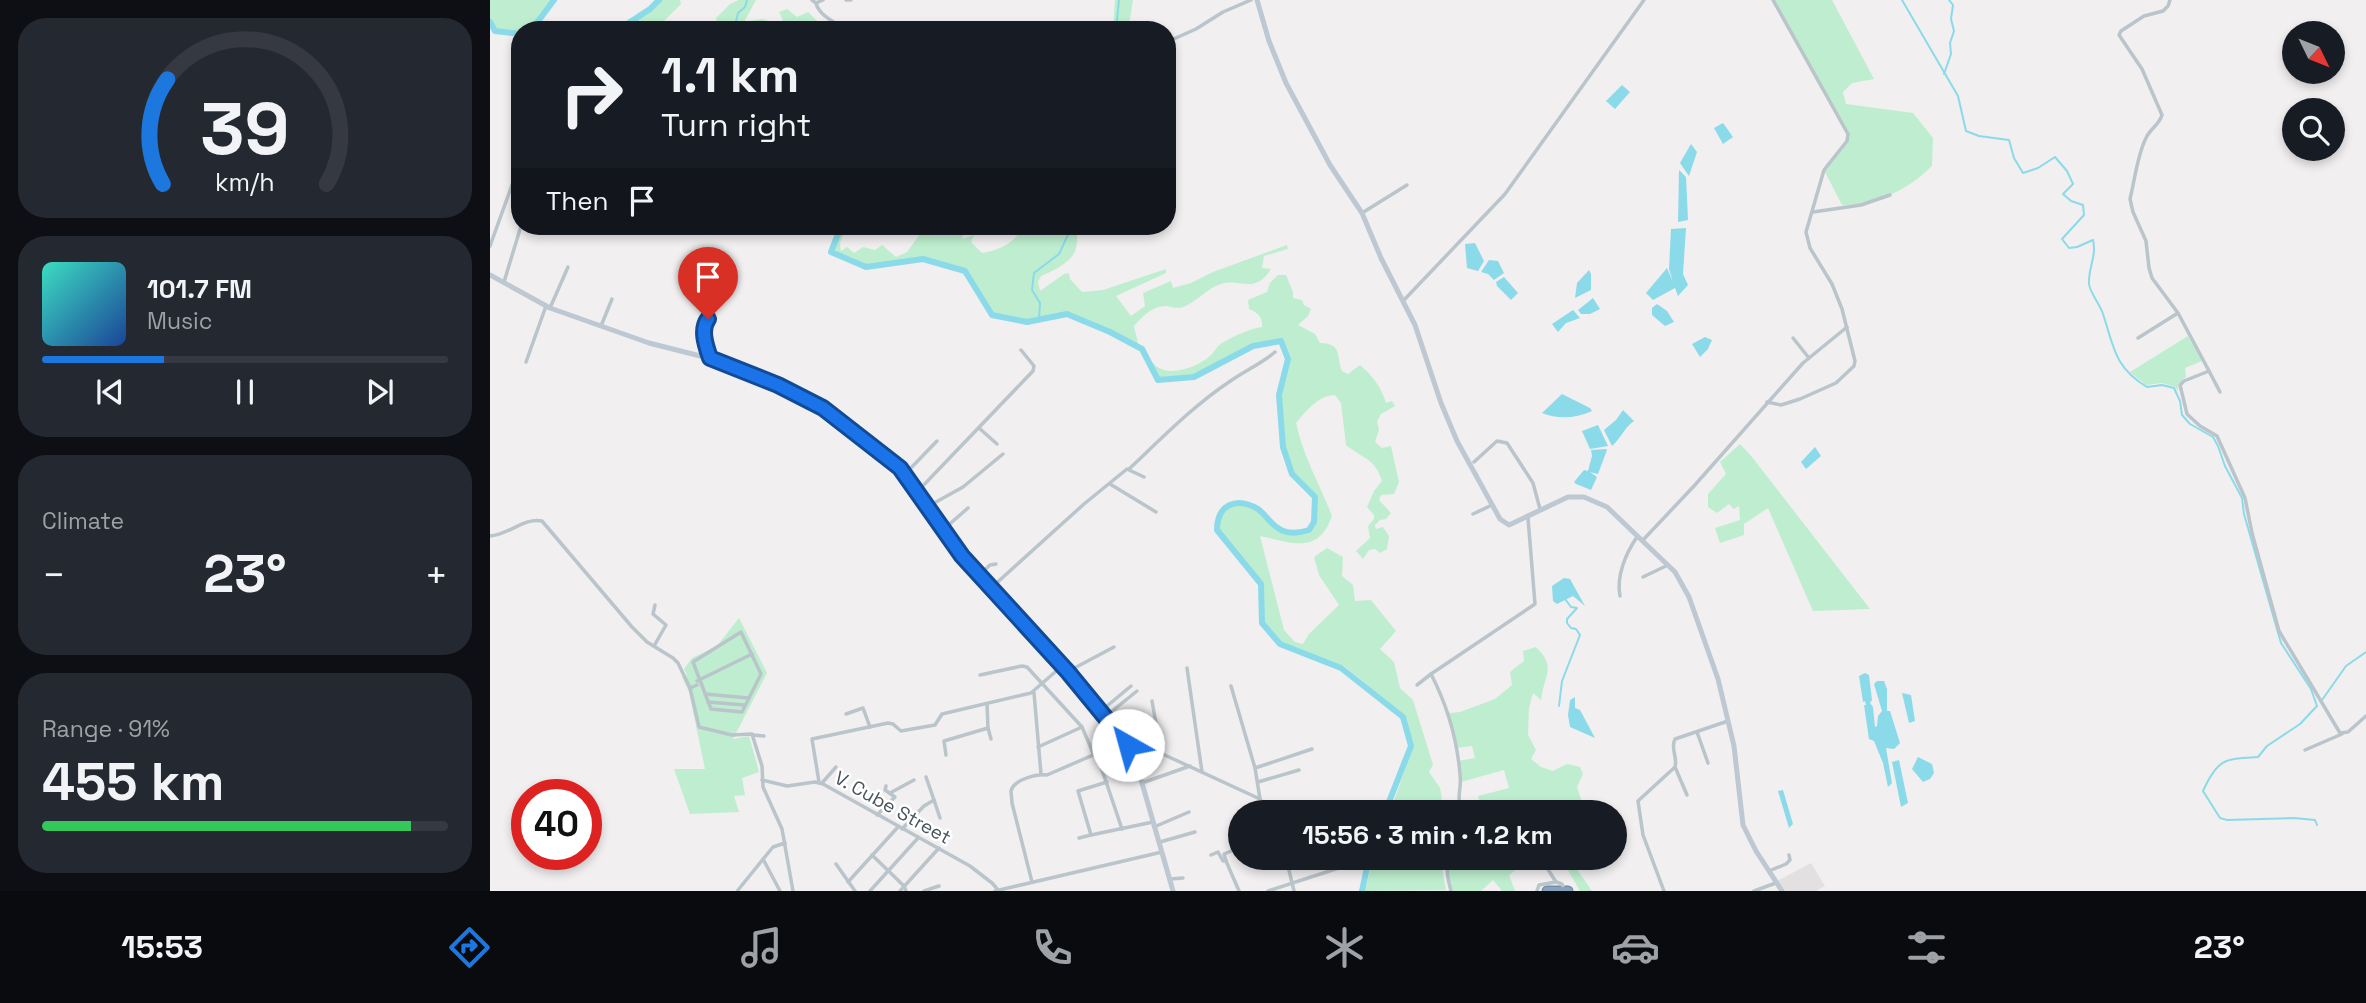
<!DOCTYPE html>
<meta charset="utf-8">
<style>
:root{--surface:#171b24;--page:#242831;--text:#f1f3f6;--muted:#9ea1a6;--line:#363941;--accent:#1c78de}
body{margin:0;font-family:"Space Grotesk",sans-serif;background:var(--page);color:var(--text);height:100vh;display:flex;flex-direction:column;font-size:26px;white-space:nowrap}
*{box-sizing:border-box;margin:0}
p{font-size:23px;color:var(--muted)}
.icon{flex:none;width:38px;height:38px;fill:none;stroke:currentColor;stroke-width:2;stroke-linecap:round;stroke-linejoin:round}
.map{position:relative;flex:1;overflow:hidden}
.details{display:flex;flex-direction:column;gap:18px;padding:18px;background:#0d0f14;width:490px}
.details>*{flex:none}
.guide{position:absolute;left:21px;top:21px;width:665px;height:214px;border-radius:28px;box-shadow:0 4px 10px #0003;background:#171b24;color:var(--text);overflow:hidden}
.needle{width:46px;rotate:133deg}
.controls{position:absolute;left:1792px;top:21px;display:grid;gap:14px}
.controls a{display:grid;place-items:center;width:63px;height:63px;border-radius:50%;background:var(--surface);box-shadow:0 4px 10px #0003;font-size:35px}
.speed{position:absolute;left:21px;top:779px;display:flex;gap:14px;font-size:35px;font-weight:700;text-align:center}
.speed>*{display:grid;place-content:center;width:91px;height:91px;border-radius:50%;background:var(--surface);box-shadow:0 4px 10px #0003;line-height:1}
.speed .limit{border:10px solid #d22;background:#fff;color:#111}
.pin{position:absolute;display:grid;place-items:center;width:60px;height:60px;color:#fff;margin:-72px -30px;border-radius:50% 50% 50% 0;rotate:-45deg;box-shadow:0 0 7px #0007}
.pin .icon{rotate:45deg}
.me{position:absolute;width:77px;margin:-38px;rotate:322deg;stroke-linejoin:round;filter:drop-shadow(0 0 5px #0008)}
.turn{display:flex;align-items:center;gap:24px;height:147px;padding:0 35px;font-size:32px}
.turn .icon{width:91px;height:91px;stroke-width:2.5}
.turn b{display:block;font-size:49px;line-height:60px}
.then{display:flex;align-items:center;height:66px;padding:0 35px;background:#0003;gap:14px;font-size:26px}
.big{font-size:52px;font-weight:700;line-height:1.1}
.details .card{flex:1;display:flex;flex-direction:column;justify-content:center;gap:10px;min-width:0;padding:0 24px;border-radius:28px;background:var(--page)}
.details .dial{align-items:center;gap:0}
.dial svg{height:182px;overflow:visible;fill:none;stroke:var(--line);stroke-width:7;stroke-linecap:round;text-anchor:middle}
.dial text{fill:var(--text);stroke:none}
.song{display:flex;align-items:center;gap:21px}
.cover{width:84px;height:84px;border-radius:10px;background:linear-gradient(135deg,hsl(170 70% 55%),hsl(220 70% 35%))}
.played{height:7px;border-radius:4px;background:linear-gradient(90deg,var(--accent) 30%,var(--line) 30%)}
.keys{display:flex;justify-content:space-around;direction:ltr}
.heat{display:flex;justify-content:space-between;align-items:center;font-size:38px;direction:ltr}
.charge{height:10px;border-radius:5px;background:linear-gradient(90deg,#34c759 91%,var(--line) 0)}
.trip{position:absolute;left:738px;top:800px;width:399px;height:70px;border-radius:35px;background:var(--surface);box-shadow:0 4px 10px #0003;font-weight:700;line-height:70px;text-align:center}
.tab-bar{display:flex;height:112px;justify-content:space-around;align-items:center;background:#090b0e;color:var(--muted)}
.tab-bar .icon{width:49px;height:49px}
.tab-bar .selected{color:var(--accent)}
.tab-bar b{font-size:32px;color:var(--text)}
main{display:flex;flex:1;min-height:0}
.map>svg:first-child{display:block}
.education{fill:#e2e0e1}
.green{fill:#beeecf}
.water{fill:#8bdaea}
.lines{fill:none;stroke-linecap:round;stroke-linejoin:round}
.stream{stroke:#8bdaea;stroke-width:2}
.river{stroke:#8bdaea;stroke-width:6}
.highway-casing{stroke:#728ea8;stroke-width:11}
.street{stroke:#bac4cb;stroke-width:3.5}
.secondary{stroke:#bdc8d2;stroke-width:5}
.highway{stroke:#87a3bd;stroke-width:8}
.route-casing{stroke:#114b97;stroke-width:18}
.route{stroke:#1a73e8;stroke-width:12}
.labels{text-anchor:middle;stroke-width:5;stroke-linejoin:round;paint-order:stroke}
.street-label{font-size:19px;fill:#47535c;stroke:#fff}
</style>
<main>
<section class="details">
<div class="card dial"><svg viewBox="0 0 100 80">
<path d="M14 69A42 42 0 1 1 86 69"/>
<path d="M14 69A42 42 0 0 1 16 23" stroke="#1c78de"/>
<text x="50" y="56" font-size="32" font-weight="700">39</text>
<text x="50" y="72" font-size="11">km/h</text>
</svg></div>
<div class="card">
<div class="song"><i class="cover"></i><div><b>101.7 FM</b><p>Music</p></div></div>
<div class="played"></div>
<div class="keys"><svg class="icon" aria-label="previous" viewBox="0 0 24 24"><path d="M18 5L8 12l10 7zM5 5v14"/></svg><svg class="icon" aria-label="pause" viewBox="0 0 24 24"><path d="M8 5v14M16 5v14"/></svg><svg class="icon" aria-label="next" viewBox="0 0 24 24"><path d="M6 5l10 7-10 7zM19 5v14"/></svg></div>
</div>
<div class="card"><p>Climate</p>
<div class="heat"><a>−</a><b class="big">23°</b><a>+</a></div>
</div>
<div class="card"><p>Range · 91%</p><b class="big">455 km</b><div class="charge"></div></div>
</section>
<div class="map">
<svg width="1876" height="891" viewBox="0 0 1876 891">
<rect width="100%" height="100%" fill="#f1efef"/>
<polygon class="education" points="1321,863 1335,886 1326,891 1293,891 1287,881"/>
<g class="green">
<polygon points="0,0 64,0 43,28 30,30 30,34 27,35 8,31 0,19"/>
<polygon points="169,0 190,0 191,4 165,30 128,30 160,9"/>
<polygon points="249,0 266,0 254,22 272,19 288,24 293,20 289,12 297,9 307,17 318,12 336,30 237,30 238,27 234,21 227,23 226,18 240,4"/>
<polygon points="625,0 643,0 640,19 635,30 623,30"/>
<path d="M1283,0h59l42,79 -22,4 -9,9 3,12 67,9 20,25 -1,28c-23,23 -57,40 -90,39l-18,-35 23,-29 -1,-11z"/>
<path d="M351,226h10c-7,8 -13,13 -10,25l6,-4 7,6 9,-6 12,3 7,-5 14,12 11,-5 19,-26h34l1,4h3l-2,9 12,-4 -3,7 11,11c17,-3 31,-9 40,-24l-5,-3h62c-3,7 -1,14 -3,22 -3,14 -23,23 -35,28l-3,6 2,9 24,-17 5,-1 1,6 12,13 21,-2 63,-21v4l-50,23 15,20 14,-10 -2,-13 28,-12 2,7 18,-5 22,-11 74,-27 1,4 -24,7 -2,12 9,1c-16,26 -31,9 -50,15 -14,4 -24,18 -38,23 -5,2 -11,0 -17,-1 -14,0 -23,10 -32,20l5,22 -72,-34 -40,8 -35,-7 -27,-44 -42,-12 -57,8 -35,-15z"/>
<path d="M788,275h8l7,17v6l9,2 2,5 7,4 -3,7 -10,9 17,9 5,9c23,0 16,14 22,28l6,3 12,-9c12,10 22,23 26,38l6,-2 3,5 -14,8 -4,7 2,9 -4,12 7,6 9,-2 8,36 -5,12 -13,1 -2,5 12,13 -5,6 -6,1 -5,5 1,4 7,-2 6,9 -2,13 -7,4 -5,-4 -6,1 -6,9 -7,-8 14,-13 -2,-12 6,-7v-4l-7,-8 7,-16 8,-10c-7,-23 -19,-22 -36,-36l-5,-42 -6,-8c-16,0 -29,16 -39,28 7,33 24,62 36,93 -14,40 -41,26 -72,20l24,94 11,12 8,2 6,-10 30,-29 -20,-30 -5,-18 13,-9 16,9 -1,19 11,9 2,16 16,-1 25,31 -16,18 14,13 6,26 13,12 20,65 -4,7 11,16 2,11 -24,13h-28l23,-65 -7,-30 -62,-51 -64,-22 -18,-21 -1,-39 -44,-54c0,-25 19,-34 41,-21 7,5 12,14 20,19 9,7 21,6 31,2l5,-8 1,-25 -23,-23 -9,-27 -4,-52 9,-36 -7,-18 -28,5 -59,31 -36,3 -16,-31c4,6 9,13 14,17 14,12 44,0 55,-11 4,-4 6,-9 11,-12 10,-6 29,-15 40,-16 1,-10 -5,-15 -13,-18l-1,-9 19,-8 3,-9z"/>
<polygon points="1698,336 1712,361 1695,368 1696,377 1688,384 1688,391 1685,387 1672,383 1656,385 1640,372"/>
<polygon points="1250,444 1262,457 1380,609 1323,611 1278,508 1254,524 1254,535 1230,543 1225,528 1250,520 1249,506 1244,509 1239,504 1227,513 1218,507 1218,494 1236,474 1230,462"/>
<polygon points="249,618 277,673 243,739 259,736 269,772 252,778 255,795 244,796 249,812 200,814 184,769 215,769 199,692 192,677 197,675 194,669 202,658 227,646"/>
<path d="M1046,647c21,21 8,27 5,53l-8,-7 -4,15 -1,27 8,15 -5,9 10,8 12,4 14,-7 13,3 3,7 -6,13 6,18 16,3 2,4h-140l19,-7 -2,-9 31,-8 -5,-18 -43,12 -3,-21 17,-3 -3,-12 -16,2 -8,-37 2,2 10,-1 35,-13 17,-14 -2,-13 14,-11 -1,-10z"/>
<polygon points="883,858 950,858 956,890 875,891"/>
<polygon points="965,858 1041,858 1019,875 1025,891 1012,891 1003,880 991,891 961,891 958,864"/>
<polygon points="1071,858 1079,858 1102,891 1090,891"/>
</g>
<g class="water">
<polygon points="1132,85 1140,92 1125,109 1116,101"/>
<polygon points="1233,123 1243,137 1233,144 1224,128"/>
<polygon points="1201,144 1207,152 1199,176 1190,163"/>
<polygon points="1189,170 1196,177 1198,220 1188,222"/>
<polygon points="1196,228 1193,274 1198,285 1188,296 1185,288 1163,300 1156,293 1177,268 1183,282 1179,269 1181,229"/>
<polygon points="985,243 994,261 988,271 977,268 975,244"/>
<polygon points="999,260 1008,261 1014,273 1004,280 998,274 991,272"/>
<polygon points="1099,270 1101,274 1101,290 1085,298 1087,283"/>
<polygon points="1014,277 1028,293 1021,300 1007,286 1006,282"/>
<polygon points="1103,298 1110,309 1100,314 1091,314 1088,310"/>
<polygon points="1167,304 1177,311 1184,322 1175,326 1162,315 1162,308"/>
<polygon points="1083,310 1090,318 1076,323 1068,332 1062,324"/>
<polygon points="1215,337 1222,340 1218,349 1210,357 1202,344"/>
<path d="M1072,394l28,14 2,3c-16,7 -33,9 -50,2z"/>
<path d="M1133,410l11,11c-10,7 -13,17 -22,25l-8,-16 12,-10z"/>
<polygon points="1108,425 1118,446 1100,449 1092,431"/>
<polygon points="1325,447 1331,456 1316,469 1311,462"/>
<polygon points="1116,449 1117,450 1108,474 1100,472 1107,477 1101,490 1086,484 1084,482 1094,470 1098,471 1102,456 1101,450"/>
<polygon points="1074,578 1080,579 1095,606 1083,596 1067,604 1063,601 1062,586"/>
<polygon points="1375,673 1379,675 1382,700 1380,703 1383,707 1385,727 1387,726 1388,716 1392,711 1384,684 1387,681 1394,681 1397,689 1397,711 1400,711 1410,743 1404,749 1396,748 1402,783 1398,787 1393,763 1384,741 1379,739 1374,705 1376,705 1375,701 1373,702 1369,676"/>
<polygon points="1412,693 1421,695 1425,721 1419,723"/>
<polygon points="1085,697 1085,708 1090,710 1105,738 1080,727 1078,715 1080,700"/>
<polygon points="1428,757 1442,764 1444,773 1440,779 1433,782 1422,769"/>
<polygon points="1409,760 1418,803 1411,807 1402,762"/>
<polygon points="1293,790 1303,824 1299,828 1288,791"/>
</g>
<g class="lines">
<g class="stream">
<path d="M1412,0l56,96 8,35 13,5 30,4 5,18 9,15 15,-5 17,-11 12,14 6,13 -10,10 8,7 12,4 1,10 -22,24 7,9 8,-1 16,-7c4,16 -5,28 -4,44 1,9 11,20 14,30 11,33 11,53 44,73l15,-2 12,3 6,13 2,14 8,9 23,13 5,9 7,20 17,32 2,16 37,129 30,46 6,17"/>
<polyline points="244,30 248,13 255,7 257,0"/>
<polyline points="626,30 629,0"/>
<polyline points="1454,74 1461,54 1460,43 1464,31 1461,19 1463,5 1459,0"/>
<polyline points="549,319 550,303 542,290 544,273 569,254 582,226"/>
<polyline points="1832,700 1856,666 1876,652"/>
<polyline points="1069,706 1072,681 1090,635 1086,629 1081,628 1077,623 1077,619 1087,608 1081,607 1075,599"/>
<path d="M1827,706l-17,18 -33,22 -9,11c-33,2 -40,1 -55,34l17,27 7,2 67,-2 21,2 2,5"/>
</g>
<g class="river">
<polyline points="0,22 5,31 30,34"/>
<polyline points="38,30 43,28 64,0"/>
<polyline points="128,30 160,9 169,0"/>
<path d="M351,226l-10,26 35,15 57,-8 42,12 27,44 35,7 40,-8 43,18 32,17 16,31 36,-3 59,-31 28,-5 7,18 -9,36 4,52 9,27 23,23 -1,25 -5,8c-10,3 -22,5 -31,-2 -8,-5 -13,-14 -20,-19 -22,-13 -41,-4 -41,21l44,54 1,39 18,21 61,24 62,49 8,29 -26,66"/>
<polyline points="872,891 879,858"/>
</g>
<g class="highway-casing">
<polyline id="highway" points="1057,891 1078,891"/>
</g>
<g class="street">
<polyline points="322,0 326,3 333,0"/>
<polyline points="356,0 361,0"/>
<path d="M1680,0l-2,6 -5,5 -19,5 -23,15 -2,4 23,34 20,46c-3,10 -12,14 -16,23 -9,18 -11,41 -16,61l3,13 13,29 3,27 3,10 26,35 31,58 -25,10 -4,4 7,29 13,12 17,10 28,62 7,35 27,98 61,102 8,-1 18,-16"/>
<path d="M326,3c3,13 19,18 28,27"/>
<polyline points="636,30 637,25"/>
<polyline points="677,42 706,29 733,12 761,0"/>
<polyline points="1323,212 1371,205 1400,195"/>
<polyline points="872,213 917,185"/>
<polyline points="0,246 26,174 30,171"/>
<polyline points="14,282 31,226"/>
<polyline points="218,299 219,318 214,326 220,358"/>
<polyline points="914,300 1015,194 1154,0"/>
<polyline points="60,308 78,267"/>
<polyline points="111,326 122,299"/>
<polyline points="1303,338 1319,358"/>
<polyline points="1648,338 1688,313"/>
<polyline points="36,362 56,306"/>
<polyline points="1719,371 1730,392"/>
<polyline points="1277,402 1291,405 1310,399 1346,383 1364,366 1365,361 1352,309 1342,284 1320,248 1316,232 1334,170 1357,141 1358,134 1283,0"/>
<polyline points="489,428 507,444"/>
<polyline points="984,462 1007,441 1017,443 1043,483 1050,509"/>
<path d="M639,469c32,-30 64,-63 100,-87 15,-11 32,-18 46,-30"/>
<polyline points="415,474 447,441"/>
<polyline points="620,484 666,512"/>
<polyline points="427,492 543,371 544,366 531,350"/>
<polyline points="437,507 473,487 513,454"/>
<polyline points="983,514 1002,505"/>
<polyline points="454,529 478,508"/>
<path d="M0,536c18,-1 35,-19 52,-15l90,106 15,15 26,16 5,5 12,25 9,39 33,8 20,-1 10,32 1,21 19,42 11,62"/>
<polyline points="1153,540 1204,486 1313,363 1357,327"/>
<polyline points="489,575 500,565 506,564"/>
<polyline points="1153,577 1178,565"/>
<polyline points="501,588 594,504 637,469 654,477"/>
<path d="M1130,596c-4,-20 6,-43 17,-59"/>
<polygon points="251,632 271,674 252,712 221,709 203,662"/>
<polyline points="164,646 176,625 163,614 165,605"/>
<polyline points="697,668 712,772"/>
<polyline points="577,672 624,647"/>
<polyline points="490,675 532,666 537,667 592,727 604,755"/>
<polyline points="207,681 262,654"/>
<polyline points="927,685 941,674"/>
<polyline points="741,686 765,768"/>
<polyline points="200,688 207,685"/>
<polyline points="544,693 551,774"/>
<polyline points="215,694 258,698"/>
<polyline points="662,701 671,752"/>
<polyline points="218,702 254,705"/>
<polyline points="497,704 498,728"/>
<polyline points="611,711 641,686"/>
<polyline points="356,714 373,708 380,727"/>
<polyline points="616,716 647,691"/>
<polyline points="1207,732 1218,763"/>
<polyline points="263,735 274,736"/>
<polyline points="548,747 592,727"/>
<polyline points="1815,750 1852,734"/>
<polyline points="456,755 454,741 498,728 501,739"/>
<polyline points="607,755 632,829"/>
<polyline points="1185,767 1197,795"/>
<polyline points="272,780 297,786 325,782 333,784 480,866 502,883 509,891"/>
<polyline points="329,782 322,739 398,723 403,724 411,731 445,725 452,714 541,693 572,666"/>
<polyline points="768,782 809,770"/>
<polyline points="332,783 346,767"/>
<polyline points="652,783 700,766"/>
<polyline points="400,793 424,780"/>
<polyline points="770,799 765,768 822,749"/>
<polyline points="444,800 450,818"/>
<path d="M971,812c-5,-18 1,-22 -1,-38 -3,-35 -13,-69 -29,-100l104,-70 -7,-86"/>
<polyline points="387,815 405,797 395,790 396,786"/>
<polyline points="664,827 699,812"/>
<polyline points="412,829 434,806 444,800 436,777"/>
<polyline points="601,835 663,822"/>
<polyline points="589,838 601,835 588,791 617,782"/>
<polyline points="670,842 705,832"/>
<polyline points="382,855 414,886 416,891"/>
<polyline points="721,855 728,852 733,861 736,861 749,891"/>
<polyline points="796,858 804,891"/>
<polyline points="273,859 290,891"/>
<polyline points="736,861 734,854 751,847"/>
<polyline points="1054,863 1066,882"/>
<polyline points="346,864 365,891"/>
<polyline points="1279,871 1296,864 1300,860 1299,855"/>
<polyline points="681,879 693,878"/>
<polyline points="358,882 408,827"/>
<path d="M542,882l-20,-79c0,-4 -1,-8 -1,-12 3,-12 26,-17 36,-16l83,-36 130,60 8,13"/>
<polyline points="248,890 283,847 295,843"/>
<polyline points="380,891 428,838"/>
<polyline points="410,891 449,848"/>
<polyline points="434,891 449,886"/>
<polyline points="505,891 672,852"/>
<polyline points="778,891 858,865"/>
<path d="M961,891c-3,-13 -8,-25 4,-33"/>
<polyline points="1047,891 1049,885 1066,882 1072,884 1074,890"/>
<path d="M1174,891l-21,-56 -5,-34 37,-34c3,-9 -5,-19 0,-28l53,-18"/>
<polyline points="1264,891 1286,883"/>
</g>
<g class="secondary">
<polyline points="767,0 779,41 796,83 840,165 872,213 891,258 925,325 951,403 967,441 1010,519 1019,525 1078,497 1094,497 1117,507 1185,572 1199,597 1228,679 1244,746 1253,825 1266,851 1292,891"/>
<polyline points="0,275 60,308 159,343 230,361 299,390 348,419 410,468 472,557 577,672 636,741 652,783 683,891"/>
</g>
<use href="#highway" class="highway"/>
</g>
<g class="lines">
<g class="route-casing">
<path id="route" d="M218,319c-8,11 -2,27 2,39l68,27 45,23 77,60 62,88 106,116 60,73"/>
</g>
<use href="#route" class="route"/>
</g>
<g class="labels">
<g class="street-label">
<text transform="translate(403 807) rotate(29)" y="7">V. Cube Street</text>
</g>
</g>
</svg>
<div class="controls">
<a><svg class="needle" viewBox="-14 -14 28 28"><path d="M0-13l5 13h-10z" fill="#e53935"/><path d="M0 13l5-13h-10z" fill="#9ea1a6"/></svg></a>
<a><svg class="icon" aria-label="search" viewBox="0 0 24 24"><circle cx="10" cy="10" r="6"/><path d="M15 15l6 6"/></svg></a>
</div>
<div class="speed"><div class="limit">40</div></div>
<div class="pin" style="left:218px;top:319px;background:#d93025"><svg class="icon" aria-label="arrive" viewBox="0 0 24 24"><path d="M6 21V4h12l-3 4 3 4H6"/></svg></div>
<svg class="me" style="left:638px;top:745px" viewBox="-20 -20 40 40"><circle r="19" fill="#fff"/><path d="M0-13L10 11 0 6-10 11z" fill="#1a73e8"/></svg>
<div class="trip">15:56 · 3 min · 1.2 km</div>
<div class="guide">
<div class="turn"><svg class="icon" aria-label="right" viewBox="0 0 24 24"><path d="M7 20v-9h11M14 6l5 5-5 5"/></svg><div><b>1.1 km</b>Turn right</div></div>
<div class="then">Then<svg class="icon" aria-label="arrive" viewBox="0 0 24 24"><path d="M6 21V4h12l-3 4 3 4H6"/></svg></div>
</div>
</div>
</main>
<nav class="tab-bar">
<b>15:53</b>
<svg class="icon selected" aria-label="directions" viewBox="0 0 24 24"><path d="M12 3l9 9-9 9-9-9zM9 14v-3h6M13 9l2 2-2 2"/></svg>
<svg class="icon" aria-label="music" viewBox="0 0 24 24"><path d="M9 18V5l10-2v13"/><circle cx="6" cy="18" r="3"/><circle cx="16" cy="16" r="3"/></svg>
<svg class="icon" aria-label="phone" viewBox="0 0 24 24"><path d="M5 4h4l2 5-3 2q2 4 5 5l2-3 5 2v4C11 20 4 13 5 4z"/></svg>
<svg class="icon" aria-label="climate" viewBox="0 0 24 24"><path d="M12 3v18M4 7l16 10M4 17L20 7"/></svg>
<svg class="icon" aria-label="car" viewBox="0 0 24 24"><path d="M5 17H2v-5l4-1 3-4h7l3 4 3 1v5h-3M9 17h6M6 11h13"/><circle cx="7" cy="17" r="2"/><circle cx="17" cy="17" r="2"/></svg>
<svg class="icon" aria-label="filters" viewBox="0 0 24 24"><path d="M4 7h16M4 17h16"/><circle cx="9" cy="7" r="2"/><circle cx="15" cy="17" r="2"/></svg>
<b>23°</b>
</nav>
